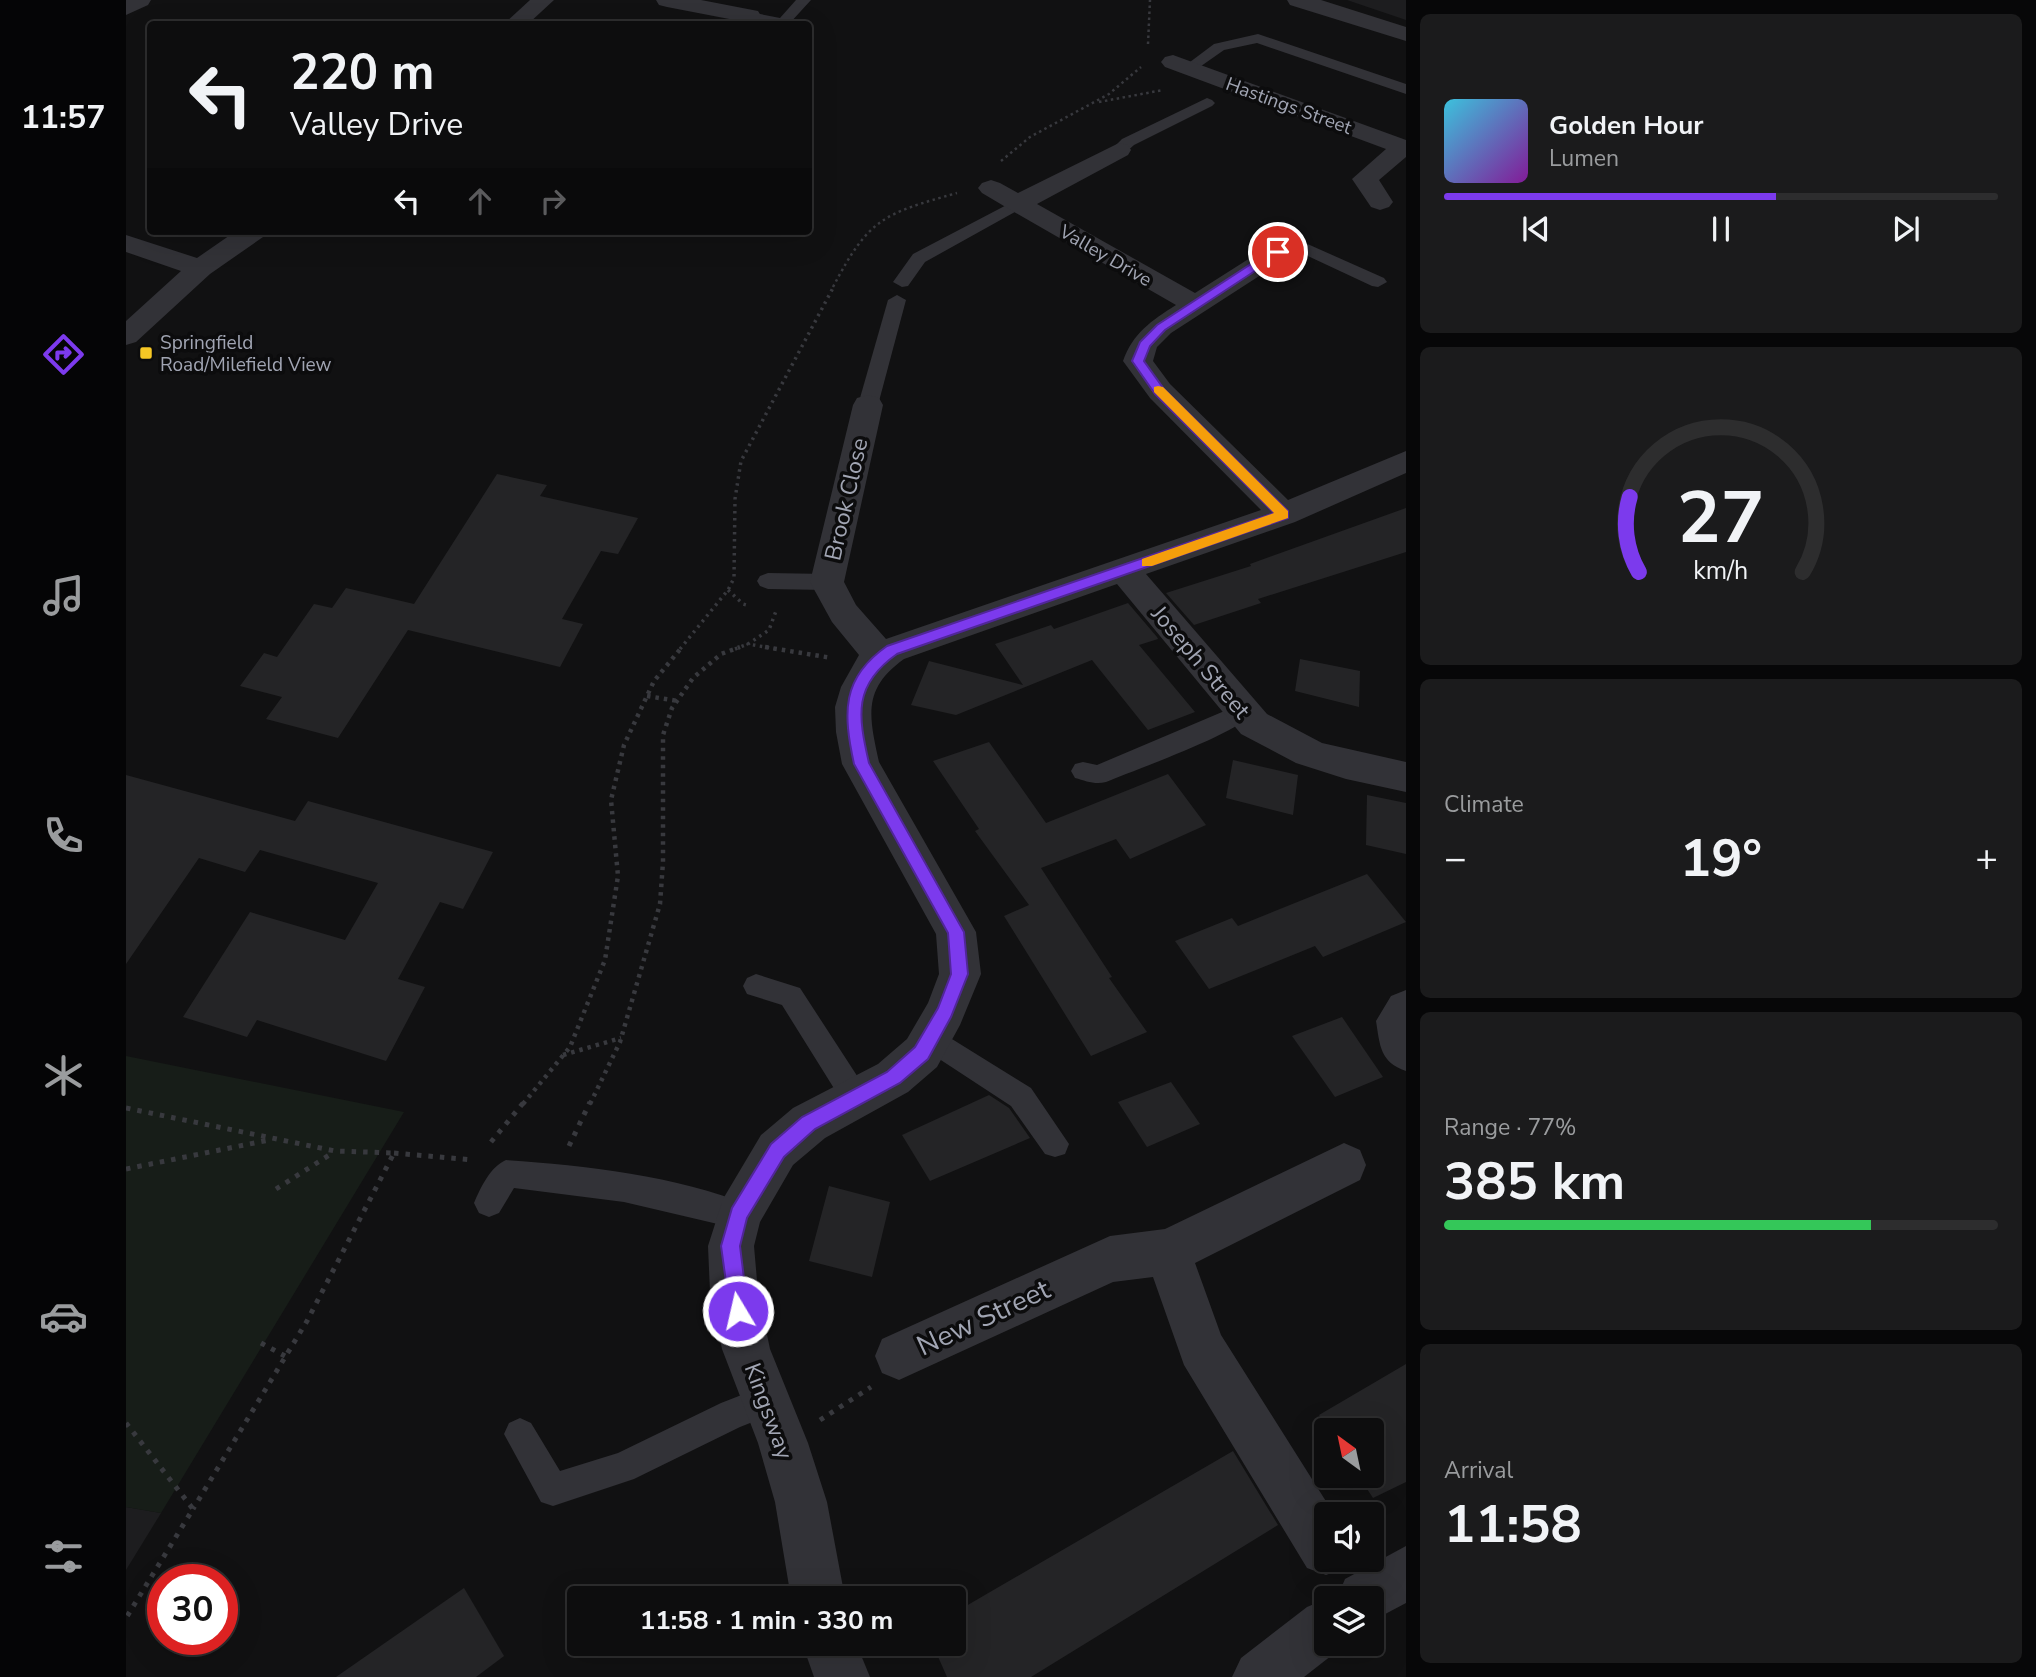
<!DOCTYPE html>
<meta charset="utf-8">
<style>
:root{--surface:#0d0d0e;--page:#1b1b1c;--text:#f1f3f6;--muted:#9a9c9e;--line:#2d2d2e;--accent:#7c3aed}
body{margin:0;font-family:"Nunito Sans",sans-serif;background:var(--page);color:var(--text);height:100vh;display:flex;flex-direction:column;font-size:26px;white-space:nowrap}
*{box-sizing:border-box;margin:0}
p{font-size:23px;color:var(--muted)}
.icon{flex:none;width:38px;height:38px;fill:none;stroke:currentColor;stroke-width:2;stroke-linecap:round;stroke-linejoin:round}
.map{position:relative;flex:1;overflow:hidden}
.panel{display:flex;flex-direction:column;gap:14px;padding:14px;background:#070708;width:630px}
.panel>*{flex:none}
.hud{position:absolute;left:21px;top:21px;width:665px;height:214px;border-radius:7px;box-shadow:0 7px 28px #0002,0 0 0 2px var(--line);background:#0d0d0e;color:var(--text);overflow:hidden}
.needle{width:46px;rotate:327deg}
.fabs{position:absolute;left:1188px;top:1418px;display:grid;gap:14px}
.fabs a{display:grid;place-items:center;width:70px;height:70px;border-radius:7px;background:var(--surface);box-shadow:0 7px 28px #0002,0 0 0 2px var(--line);font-size:35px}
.speed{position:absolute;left:21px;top:1564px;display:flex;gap:14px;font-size:35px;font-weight:700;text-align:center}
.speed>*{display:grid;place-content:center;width:91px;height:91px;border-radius:50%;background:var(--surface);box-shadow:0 7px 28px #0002,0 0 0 2px var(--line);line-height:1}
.speed .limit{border:10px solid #d22;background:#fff;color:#111}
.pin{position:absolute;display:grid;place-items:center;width:60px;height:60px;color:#fff;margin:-30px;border:4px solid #fff;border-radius:50%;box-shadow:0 2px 7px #0007}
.me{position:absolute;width:77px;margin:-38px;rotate:351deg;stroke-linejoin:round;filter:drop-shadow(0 0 5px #0008)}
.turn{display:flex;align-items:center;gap:24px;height:147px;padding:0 28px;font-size:32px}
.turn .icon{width:91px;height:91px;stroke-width:2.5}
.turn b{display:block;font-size:49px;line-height:60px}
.lanes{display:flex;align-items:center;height:66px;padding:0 28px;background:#0003;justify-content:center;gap:35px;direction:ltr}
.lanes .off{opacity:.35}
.big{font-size:52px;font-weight:700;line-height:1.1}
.panel .tile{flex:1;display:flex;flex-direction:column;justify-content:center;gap:10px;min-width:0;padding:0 24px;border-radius:10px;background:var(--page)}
.panel .dial{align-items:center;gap:0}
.dial svg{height:182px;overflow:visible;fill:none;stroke:var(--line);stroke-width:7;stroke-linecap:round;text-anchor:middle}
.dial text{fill:var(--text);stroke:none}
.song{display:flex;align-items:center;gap:21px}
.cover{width:84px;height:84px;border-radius:10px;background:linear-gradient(135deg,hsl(190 70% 55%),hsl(290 70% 35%))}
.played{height:7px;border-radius:4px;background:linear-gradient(90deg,var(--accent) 60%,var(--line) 60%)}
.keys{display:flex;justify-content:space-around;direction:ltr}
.heat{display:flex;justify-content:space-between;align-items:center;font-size:38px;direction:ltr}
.charge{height:10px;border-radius:5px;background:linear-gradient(90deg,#34c759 77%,var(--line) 0)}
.trip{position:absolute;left:441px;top:1586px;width:399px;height:70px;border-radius:7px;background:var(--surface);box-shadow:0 7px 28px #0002,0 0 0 2px var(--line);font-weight:700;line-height:70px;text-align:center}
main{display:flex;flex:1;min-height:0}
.tabs{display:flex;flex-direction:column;width:126px;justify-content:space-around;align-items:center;background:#050506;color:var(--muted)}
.tabs .icon{width:49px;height:49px}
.tabs .on{color:var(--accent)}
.tabs b{font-size:32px;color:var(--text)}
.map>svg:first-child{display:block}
.built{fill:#1d1d1f}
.green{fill:#171d18}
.building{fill:#242426}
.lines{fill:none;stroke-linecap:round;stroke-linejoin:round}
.path-far3{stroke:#38393e;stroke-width:2.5;stroke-dasharray:2.5 3.5;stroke-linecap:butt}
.path-far2{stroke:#38393e;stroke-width:3.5;stroke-dasharray:2.5 4.5;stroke-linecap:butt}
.path-far1{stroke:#38393e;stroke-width:4.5;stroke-dasharray:3.5 5;stroke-linecap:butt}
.path{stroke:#38393e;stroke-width:5;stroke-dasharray:4.5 7;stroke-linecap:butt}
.service{fill:#323237;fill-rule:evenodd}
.minor{fill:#323237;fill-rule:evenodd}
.tertiary{fill:#323237;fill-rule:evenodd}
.route{fill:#7c3aed;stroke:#51269a;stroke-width:2}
.slow{fill:#f59e0b}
.poi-dot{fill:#f6c725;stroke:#0c0c0d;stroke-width:2.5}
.labels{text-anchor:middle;stroke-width:7;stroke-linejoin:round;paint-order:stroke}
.far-street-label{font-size:19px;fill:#a1a5b3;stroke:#0c0c0d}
.far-poi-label{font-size:19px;fill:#a1a5b3;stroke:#0c0c0d;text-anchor:start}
.street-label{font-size:23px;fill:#a1a5b3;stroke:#0c0c0d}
.near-street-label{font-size:28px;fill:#a1a5b3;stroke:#0c0c0d}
</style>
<main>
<nav class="tabs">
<b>11:57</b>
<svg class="icon on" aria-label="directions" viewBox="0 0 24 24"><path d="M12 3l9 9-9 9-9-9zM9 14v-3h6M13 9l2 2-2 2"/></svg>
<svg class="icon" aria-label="music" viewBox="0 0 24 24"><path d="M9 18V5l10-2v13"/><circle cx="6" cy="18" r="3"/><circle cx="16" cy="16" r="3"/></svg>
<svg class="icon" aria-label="phone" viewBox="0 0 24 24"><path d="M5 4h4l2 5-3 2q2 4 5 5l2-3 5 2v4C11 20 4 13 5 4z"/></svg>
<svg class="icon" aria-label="climate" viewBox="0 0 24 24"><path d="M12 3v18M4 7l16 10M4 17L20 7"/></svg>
<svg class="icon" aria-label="car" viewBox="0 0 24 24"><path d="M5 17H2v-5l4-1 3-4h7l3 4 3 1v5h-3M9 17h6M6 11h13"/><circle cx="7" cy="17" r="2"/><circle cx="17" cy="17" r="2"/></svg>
<svg class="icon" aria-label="filters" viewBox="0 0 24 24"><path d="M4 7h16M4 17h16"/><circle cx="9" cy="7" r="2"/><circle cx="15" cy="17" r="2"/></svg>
</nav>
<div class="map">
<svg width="1280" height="1677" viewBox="0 0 1280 1677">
<rect width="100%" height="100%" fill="#111112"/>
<g class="built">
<polygon points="1221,0 1280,0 1280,20"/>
<polygon points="0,1507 35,1513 0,1570"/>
</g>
<polygon class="green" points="0,1056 278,1112 35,1513 0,1507"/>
<g class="building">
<polygon points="371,474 421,485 414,496 512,518 492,554 475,551 436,619 457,624 434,667 282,630 212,738 140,719 156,697 114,686 138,653 151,657 188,604 206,608 220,588 288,604"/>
<polygon points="1280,508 1280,552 1132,599 1135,603 1068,625 1040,593 1125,566 1124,564"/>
<polygon points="1002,603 1031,637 1032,639 1013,645 1069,712 1022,730 966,660 830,715 785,705 803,661 897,685 869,644 925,625 928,629"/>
<polygon points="1174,659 1234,671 1233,707 1169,691"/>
<polygon points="863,742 920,823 1042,774 1080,825 1004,859 990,839 915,868 986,977 983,978 1021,1032 965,1056 878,916 903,905 849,831 853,829 807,761"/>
<polygon points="1107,760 1172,775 1167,815 1100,798"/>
<polygon points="0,775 169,821 182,801 367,852 337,909 314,902 272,979 299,987 260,1061 131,1020 121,1037 57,1017 124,912 219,940 252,883 134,850 119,872 73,858 0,964"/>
<polygon points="1241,795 1280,803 1280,854 1240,845"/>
<polygon points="1241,874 1280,922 1197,957 1189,946 1083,989 1049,941 1106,918 1112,926"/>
<polygon points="1216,1017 1257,1077 1209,1097 1166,1036"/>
<polygon points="1045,1082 1074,1124 1021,1147 992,1102"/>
<polygon points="863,1095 883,1108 904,1138 804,1181 776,1135"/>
<polygon points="703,1186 764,1202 746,1277 683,1261"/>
<polygon points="1280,1364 1280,1482 1247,1498 1232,1475 1246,1475 1246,1430 1202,1430 1193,1415"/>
<polygon points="1107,1451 1152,1525 905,1677 821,1677 806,1643 828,1643 828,1613"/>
<polygon points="338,1588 378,1656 350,1677 210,1677"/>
</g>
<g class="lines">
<g class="path-far3">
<polyline points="1022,44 1024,0"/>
<polyline points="973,102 1037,90"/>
<polyline points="875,161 904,137 983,94 1015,67"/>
<path d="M707,287c36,-69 50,-73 124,-94"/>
</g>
<g class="path-far2">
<polyline points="602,590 617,604 624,606"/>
<polyline points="554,649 602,590 608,578 609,499 615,461 708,286"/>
<polyline points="609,649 622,644"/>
<polyline points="650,649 622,644 643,630 650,611"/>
</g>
<g class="path-far1">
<polyline points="639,647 706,658"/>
<polyline points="521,696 552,701"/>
<polyline points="437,1055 495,1038"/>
<polyline points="397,1104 444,1047 479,960 492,876 485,800 498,745 528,681 556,647"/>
<polyline points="464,1104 494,1042 534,904 537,862 537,735 546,708 567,678 595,654 614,647"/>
</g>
<g class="path">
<polyline points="0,1108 209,1151 268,1153 181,1321 67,1509"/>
<polyline points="365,1142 398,1102"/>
<polyline points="443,1146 464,1102"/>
<polyline points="268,1153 348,1160"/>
<polyline points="0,1169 143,1140"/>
<polyline points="150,1189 208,1152"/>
<polyline points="135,1343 159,1356"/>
<polyline points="694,1420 745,1387"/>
<polyline points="0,1423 67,1509 0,1618"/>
</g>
<g class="service">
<polygon points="670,0 685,0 663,24 644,24 619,19 617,16 624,12 654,18"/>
<polygon points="1132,34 1280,84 1280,94 1131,43 1098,50 1068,71 1063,72 1056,68 1088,44"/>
<polygon points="1081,98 1086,100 1089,103 1086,106 1008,145 999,153 987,153 985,150 996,139"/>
<polygon points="892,199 898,201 900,204 898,207 799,262 782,286 776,287 767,282 787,254"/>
<polygon points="1168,238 1258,278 1261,282 1252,287 1246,286 1169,250 1152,257 1143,252"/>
<polygon points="771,295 780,300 752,405 749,409 735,409 732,405 762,300"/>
<polygon points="642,573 701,574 709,577 712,582 709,587 701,590 642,589 634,586 631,581 634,576"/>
<path d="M1115,704l8,3 3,6c-10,19 -120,58 -146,69 -11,3 -20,-1 -31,-4l-4,-7 4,-7 8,-2 14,3z"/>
<polygon points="630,974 674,988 739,1088 743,1097 739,1106 729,1110 719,1106 656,1005 621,994 617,986 621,978"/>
<polygon points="805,1026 905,1088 943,1144 939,1154 929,1157 919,1154 885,1106 795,1047 791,1038 795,1029"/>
<path d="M380,1160c76,5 172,16 243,45l5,10 -5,10 -10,4 -115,-27 -110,-14 -15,25 -10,4 -10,-4 -5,-10c7,-16 16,-36 32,-43z"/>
<polygon points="641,1385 652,1390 657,1401 652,1412 614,1427 508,1479 427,1506 415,1502 378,1434 383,1423 394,1418 405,1423 434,1471 492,1453 595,1403"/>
</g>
<g class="minor">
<polygon points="0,0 25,0 22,5 0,15"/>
<polygon points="404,0 428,0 402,24 378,24"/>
<polygon points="530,0 575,0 632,11 635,16 632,21 624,23 541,7 533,5"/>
<polygon points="1047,55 1280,140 1280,157 1253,180 1267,202 1263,207 1254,210 1245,207 1226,179 1260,149 1039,67 1035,62 1039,57"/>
<path d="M993,143l9,2 3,5 -3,5 -91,49 158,89 74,-47 9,-2 9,2 4,6 -4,6 -116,75 -14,14 -4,14 17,23 118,116 118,-49v22l-111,49 -149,52 121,140 55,29 84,19v30l-60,-13 -50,-16 -55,-29 -124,-150 -213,75c-42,30 -35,57 -25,103l97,170 5,42 -21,51 -23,42 -29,25 -83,46 -32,27 -33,57 -6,24 4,46 12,57 38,94 19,59 18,96h-54l-16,-96 -17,-59 -36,-94 -12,-57 -2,-46 15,-47 38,-64 32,-27 85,-44 29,-25 21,-36 11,-29 -3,-40 -94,-170 -6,-32 -1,-25 6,-20 18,-32 -27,-33 -22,-40 43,-177 4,-7 11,-3 11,3 4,7 -39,177 12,23 30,34 375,-129 -111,-112 -27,-37c10,-28 28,-40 53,-56l-167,-96 -27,-16 -4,-5 4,-5 9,-3 9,3 18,10z"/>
<polygon points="110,231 141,231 137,237 84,274 10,342 0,345 0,321 55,271 0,252 0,235 71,258"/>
<path d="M1280,990v81c-26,-9 -26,-25 -30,-50l15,-25z"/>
<polygon points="1218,1143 1234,1150 1240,1165 1234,1180 1069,1263 1095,1335 1208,1514 1200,1514 1200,1559 1222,1559 1219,1568 1200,1575 1181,1568 1058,1365 1027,1277 987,1282 773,1380 756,1373 749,1356 756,1339 984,1236 1039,1229"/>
<polygon points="676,1643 730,1643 744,1677 688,1677"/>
</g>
<g class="tertiary">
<polygon points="1161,0 1195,0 1280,27 1280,41 1164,5"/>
<polygon points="1280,1546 1280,1603 1246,1621 1246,1598 1211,1598 1219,1579"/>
<polygon points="1200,1599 1200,1643 1219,1645 1178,1677 1106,1677 1115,1658 1181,1607"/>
</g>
</g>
<path class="route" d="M1148,249l10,3 -119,78 -15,16 -6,15 20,28 124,122v7l-391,136c-44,31 -39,61 -28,109l95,169 4,42 -17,43 -23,42 -28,24 -85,46 -31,28 -37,61 -7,28 8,65 -3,7 -7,3 -7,-3 -10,-72 11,-38 39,-64 31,-27 85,-45 28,-25 23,-39 13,-34 -3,-41 -94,-169c-11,-51 -13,-86 33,-118l387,-133 -119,-119 -23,-33 8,-19 17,-17z"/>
<polygon class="slow" points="1032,386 1037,387 1162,511 1162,518 1026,566 1016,566 1016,559 1148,513 1028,392 1028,387"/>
<rect class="poi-dot" x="13" y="346" width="14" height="14" rx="3.5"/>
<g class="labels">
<g class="far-street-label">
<text transform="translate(1163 105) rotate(20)" y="7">Hastings Street</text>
<text transform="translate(980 255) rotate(30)" y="7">Valley Drive</text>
</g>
<g class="far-poi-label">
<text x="34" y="349">Springfield<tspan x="34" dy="22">Road/Milefield View</tspan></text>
</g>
<g class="street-label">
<text transform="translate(720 499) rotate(-77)" y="8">Brook Close</text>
<text transform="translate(1075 662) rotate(50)" y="8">Joseph Street</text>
<text transform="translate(643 1411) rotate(70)" y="8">Kingsway</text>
</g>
<g class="near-street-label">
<text transform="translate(857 1317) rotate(-25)" y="10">New Street</text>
</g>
</g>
</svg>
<div class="fabs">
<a><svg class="needle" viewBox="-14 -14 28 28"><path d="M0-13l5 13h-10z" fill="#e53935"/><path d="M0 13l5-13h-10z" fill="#9a9c9e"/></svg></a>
<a><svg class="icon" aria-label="sound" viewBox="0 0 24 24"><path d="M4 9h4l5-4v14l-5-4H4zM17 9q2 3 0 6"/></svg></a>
<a><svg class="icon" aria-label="layers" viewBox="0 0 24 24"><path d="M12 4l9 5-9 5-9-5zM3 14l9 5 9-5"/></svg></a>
</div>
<div class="speed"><div class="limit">30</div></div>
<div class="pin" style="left:1152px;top:252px;background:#d93025"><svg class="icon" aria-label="arrive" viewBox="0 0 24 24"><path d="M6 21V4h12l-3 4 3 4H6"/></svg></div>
<svg class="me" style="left:612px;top:1311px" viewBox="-20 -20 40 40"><circle r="17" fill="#7c3aed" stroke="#fff" stroke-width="3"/><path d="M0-11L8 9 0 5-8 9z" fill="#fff"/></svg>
<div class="trip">11:58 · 1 min · 330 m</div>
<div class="hud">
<div class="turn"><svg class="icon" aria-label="left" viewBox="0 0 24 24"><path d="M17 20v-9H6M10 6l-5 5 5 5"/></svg><div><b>220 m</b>Valley Drive</div></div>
<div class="lanes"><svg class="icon" aria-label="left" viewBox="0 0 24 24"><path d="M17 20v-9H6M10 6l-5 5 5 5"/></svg><svg class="icon off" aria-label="ahead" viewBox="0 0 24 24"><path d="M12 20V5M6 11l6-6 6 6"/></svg><svg class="icon off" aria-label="right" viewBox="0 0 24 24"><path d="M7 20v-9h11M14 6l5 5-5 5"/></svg></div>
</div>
</div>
<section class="panel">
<div class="tile">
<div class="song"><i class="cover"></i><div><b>Golden Hour</b><p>Lumen</p></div></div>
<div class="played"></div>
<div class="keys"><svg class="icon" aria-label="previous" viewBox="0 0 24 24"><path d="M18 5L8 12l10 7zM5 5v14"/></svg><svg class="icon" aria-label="pause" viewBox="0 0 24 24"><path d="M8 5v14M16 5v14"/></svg><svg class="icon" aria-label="next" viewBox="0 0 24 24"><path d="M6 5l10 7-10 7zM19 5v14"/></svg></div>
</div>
<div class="tile dial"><svg viewBox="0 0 100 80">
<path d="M14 69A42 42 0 1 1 86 69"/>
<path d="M14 69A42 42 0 0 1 10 36" stroke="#7c3aed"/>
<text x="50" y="56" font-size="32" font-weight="700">27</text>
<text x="50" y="72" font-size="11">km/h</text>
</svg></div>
<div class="tile"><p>Climate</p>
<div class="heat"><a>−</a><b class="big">19°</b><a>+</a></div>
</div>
<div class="tile"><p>Range · 77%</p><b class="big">385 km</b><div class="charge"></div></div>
<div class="tile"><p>Arrival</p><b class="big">11:58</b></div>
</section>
</main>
